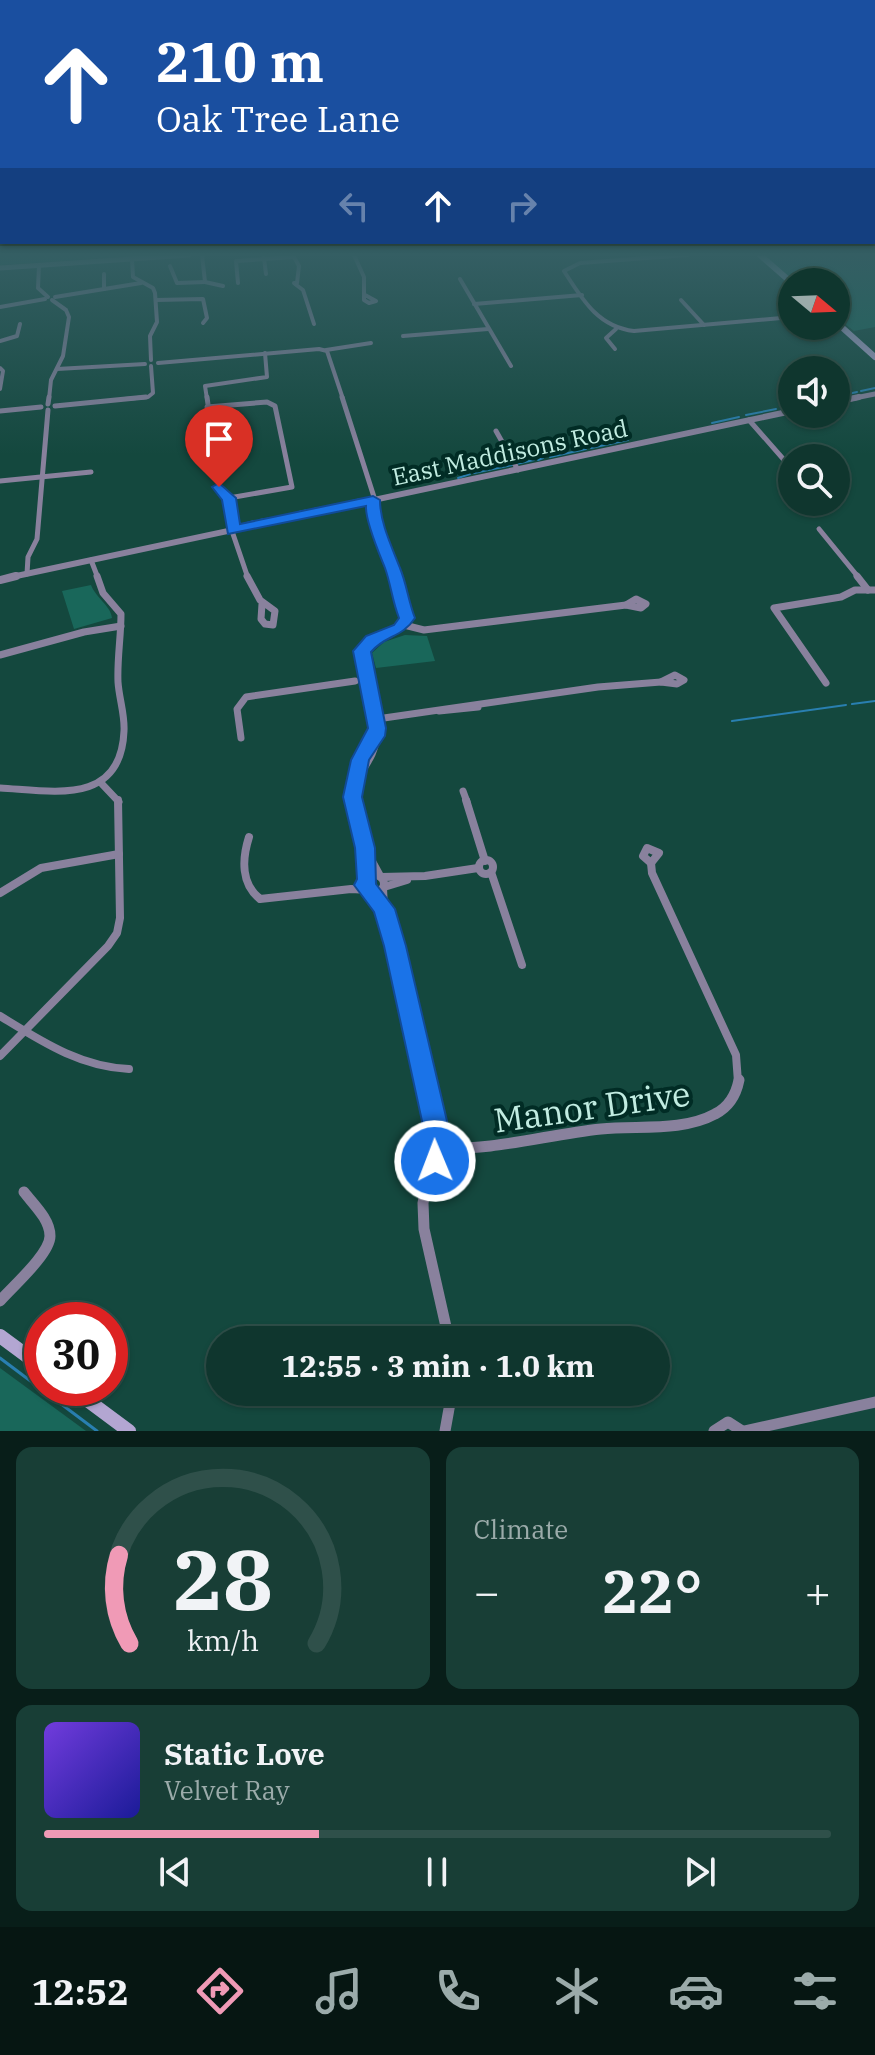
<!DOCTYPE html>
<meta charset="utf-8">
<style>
:root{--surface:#0f362e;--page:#183e36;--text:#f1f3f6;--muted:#9babaa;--line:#2f504a;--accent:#f09ab6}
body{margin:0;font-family:"IBM Plex Serif",serif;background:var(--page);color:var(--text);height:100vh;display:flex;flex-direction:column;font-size:30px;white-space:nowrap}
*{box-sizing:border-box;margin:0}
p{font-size:26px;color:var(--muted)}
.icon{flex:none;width:44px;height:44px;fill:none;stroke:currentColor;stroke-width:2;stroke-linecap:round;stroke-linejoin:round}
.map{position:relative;height:1431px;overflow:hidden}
.panel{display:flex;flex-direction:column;gap:16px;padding:16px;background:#081e19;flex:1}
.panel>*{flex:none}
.guide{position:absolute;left:0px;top:0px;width:876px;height:244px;box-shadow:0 2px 6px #0004,0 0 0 2px var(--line);background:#1a4fa0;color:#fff;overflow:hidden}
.needle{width:52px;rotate:109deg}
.controls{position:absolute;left:778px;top:268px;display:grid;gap:16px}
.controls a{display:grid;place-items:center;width:72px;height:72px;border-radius:50%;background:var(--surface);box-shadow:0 2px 6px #0004,0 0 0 2px var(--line);font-size:40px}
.speed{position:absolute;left:24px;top:1302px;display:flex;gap:16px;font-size:40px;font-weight:700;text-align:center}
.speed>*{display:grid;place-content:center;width:104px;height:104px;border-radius:50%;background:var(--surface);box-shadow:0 2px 6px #0004,0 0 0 2px var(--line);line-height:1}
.speed .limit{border:12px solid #d22;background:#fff;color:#111}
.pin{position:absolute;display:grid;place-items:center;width:68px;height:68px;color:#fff;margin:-82px -34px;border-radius:50% 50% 50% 0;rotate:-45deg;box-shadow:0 0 8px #0007}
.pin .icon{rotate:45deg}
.me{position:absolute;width:88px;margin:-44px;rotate:359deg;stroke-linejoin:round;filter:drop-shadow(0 0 6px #0008)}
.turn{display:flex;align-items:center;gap:28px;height:168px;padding:0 24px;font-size:36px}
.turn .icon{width:104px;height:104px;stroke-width:2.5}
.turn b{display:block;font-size:56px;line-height:68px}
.lanes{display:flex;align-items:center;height:76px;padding:0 24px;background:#0003;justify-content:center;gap:40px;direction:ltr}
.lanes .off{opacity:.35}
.big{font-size:60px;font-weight:700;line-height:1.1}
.panel .tile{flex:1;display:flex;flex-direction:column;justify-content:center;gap:12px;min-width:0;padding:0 28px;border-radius:16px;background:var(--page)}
.panel .dial{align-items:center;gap:0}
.dial svg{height:208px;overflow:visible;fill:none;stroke:var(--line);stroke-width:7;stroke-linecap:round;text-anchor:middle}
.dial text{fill:var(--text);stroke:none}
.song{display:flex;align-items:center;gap:24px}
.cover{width:96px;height:96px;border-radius:12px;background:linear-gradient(135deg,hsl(260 70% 55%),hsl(240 70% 35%))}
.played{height:8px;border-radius:4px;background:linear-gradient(90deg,var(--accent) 35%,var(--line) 35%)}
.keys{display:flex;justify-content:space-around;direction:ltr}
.heat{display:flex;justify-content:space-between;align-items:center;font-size:44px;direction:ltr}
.panel .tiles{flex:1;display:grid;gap:16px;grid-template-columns:1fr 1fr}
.tile:last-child{grid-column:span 2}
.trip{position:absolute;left:206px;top:1326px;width:464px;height:80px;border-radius:40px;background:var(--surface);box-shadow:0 2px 6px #0004,0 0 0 2px var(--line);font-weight:700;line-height:80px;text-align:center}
.tabs{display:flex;height:128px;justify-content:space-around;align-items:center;background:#061612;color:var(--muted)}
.tabs .icon{width:56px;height:56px}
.tabs .on{color:var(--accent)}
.tabs b{font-size:36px;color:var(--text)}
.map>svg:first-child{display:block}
.green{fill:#19675a}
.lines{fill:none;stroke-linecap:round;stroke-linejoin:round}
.stream-far1{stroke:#297fb0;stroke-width:2}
.stream{stroke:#297fb0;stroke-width:3}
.minor-far4{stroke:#89819d;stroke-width:4}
.minor-far3{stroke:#89819d;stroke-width:5}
.minor-far2{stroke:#89819d;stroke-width:7}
.minor-far1{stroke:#89819d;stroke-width:8}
.minor{stroke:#89819d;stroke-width:11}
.tertiary-far2{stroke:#89819d;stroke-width:5}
.tertiary-far1{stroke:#89819d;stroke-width:6}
.tertiary{stroke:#89819d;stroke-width:8}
.secondary-far1{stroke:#b3a6d2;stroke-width:6}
.secondary{stroke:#b3a6d2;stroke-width:14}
.route{fill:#1a73e8;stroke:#114b97;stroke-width:2}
.labels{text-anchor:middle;stroke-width:8;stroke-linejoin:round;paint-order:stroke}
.far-street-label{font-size:24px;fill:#c1ece1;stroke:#012c25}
.near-street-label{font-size:34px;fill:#c1ece1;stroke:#012c25}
</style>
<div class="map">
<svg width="875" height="1431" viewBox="0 0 875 1431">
<rect width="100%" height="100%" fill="#14483e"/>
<g class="green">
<polygon points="0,255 148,255 0,265"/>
<polygon points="764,255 875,255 875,327 854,331 836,317 836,282 795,282"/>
<path d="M91,585c5,13 20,21 21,33l-38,11 -12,-38z"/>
<polygon points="405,635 427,636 435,661 376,668 372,653 384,642"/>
<polygon points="0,1368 86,1431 0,1431"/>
</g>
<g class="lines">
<g class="stream-far1">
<polyline points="861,391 875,388"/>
<polyline points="848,394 857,392"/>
<polyline points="836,397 841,396"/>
<polyline points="784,408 792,406"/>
<polyline points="746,415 776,409"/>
<polyline points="712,423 739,417"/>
<polyline points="591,448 628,440"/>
<polyline points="550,457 586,449"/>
<polyline points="538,460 543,458"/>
<polyline points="516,464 534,460"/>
<polyline points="474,473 512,465"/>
<polyline points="458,478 470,474"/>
<polyline points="348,502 361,499"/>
<polyline points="329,506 339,504"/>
<polyline points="314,509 324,507"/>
<polyline points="299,512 308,510"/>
<polyline points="260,520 272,518"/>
<polyline points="240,525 254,521"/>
<polyline points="852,704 875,701"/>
<polyline points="732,721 846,705"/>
</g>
<polyline class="stream" points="0,1358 97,1431"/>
<g class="minor-far4">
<polyline points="202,255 205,282 223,286"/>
<polyline points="293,255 299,266 297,283 294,283"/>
<polyline points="354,255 364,277 364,300 369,303 376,301 365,295"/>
<path d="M687,255l-107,8 -16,8c18,28 34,56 70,60l158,-14"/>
<polyline points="264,258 266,274"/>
<polyline points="132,259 133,277 153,288 155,293 157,322 150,336 151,360"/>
<polyline points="39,266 38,288 48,297"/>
<polyline points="170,266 177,283 205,282"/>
<polyline points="104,274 104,289"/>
<polyline points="460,279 511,366"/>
<polyline points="238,283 236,261 294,257"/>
<polyline points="295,284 303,290 314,324"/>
<polyline points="55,297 141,283"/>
<polyline points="156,300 203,299 207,318 203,323"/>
<polyline points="681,300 704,325"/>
<polyline points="474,304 582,295"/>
<polyline points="0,307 45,299"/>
<polyline points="403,336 488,329"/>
<polyline points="0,341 17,336 20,324"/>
<polyline points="615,349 606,338 616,329"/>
<polyline points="326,350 371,343"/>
<polyline points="158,363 319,349 327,351 343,399"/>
<polyline points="0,368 3,371 0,389"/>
<polyline points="57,369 145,364"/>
<polyline points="49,399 51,380 63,356 69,317 66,310 52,300"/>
<polyline points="125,399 148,397 153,393 151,366"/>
<polyline points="207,399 205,386 267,377 265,353"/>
</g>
<g class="minor-far3">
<polyline points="207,397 219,486 222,494 229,498"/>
<polyline points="342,397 374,497 373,515 380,527 387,562 392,566 396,578"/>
<polyline points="48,404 49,397"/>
<polyline points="55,406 146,397"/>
<polyline points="207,407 267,402 275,406 292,487 229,498"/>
<polyline points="0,411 41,407"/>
<polyline points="749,420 792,469"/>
<polyline points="496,431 518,470"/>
<polyline points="0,481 91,472"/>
<polyline points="229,498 233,534 248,578"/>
<polyline points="819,529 859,578"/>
<polyline points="385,545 392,554 392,566"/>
<polyline points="91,560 98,578"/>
<polyline points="27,574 28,557 37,539 48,410"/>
</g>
<g class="minor-far2">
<polyline points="247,576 260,600 275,611 273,625 265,624 261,619 262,604"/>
<polyline points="395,576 401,604 406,610"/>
<polyline points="857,576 868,590"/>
<polygon points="636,599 646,604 641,608 626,605"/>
<polyline points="404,625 424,630 626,605"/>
<polyline points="0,655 84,632 121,626"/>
<polygon points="675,675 684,680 677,684 661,682"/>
<polyline points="826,683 774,608 841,597 855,590 875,590"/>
<polyline points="439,711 478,707"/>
<polyline points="377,719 598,687 661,682"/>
<polyline points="241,738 237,709 246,697 355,681"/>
<polyline points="360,769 364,751 375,736"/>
<polyline points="102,784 119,802"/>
<path d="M0,788c53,3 121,18 124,-57 1,-16 -5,-33 -6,-49 -1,-23 3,-45 3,-68l-18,-21 -6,-17"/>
<polyline points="463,791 467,802"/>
<path d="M355,802c-5,-26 19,-38 21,-62 3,-28 -8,-60 -14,-87l9,-11 35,-21v-19l-8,-17"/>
</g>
<g class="minor-far1">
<polyline points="355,800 368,879"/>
<polyline points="466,800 485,861"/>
<path d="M249,837c-7,22 -8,47 11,62l91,-10 18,1"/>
<polygon points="647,848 659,853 651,863 643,856"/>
<polyline points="368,854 380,876"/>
<circle cx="486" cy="867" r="7"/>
<polyline points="651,863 652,873 736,1055 738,1082"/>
<polyline points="491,872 522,965"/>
<circle cx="375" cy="884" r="9"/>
<polyline points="381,877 425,876 478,868"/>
<polyline points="384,887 407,880"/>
<polyline points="383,888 384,909 425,1082"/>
<polyline points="0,893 41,868 119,854"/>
<path d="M0,1016c41,25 80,51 129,53"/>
<polyline points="0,1056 108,946 117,933 120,918 118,800"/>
</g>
<g class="minor">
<polyline points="424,1080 437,1134 423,1203 424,1229 449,1340"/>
<path d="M437,1148c56,3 108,-13 164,-19 36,-4 81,3 114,-15 14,-7 21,-19 24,-34"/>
<path d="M0,1301c12,-14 50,-47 50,-65 0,-17 -17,-32 -26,-44"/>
<polyline points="445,1431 452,1392"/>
<polyline points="714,1431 728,1422 742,1431"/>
<polyline points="744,1431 875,1402"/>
</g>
<g class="tertiary-far2">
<polyline points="0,268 189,255"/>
<polyline points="850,399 875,394"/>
</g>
<g class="tertiary-far1">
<polyline points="836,402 859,397"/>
<polyline points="7,578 792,411"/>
</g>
<polyline class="tertiary" points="0,580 16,576"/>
<g class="secondary-far1">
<polyline points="760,255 792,283"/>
<polyline points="836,322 875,357"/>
</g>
<g class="secondary">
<polyline points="0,1336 42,1367"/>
<polyline points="71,1388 129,1431"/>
</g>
</g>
<linearGradient id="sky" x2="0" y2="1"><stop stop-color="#0b2822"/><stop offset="0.56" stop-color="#345e63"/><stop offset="1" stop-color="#345e63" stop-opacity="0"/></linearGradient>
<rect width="875" height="455" fill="url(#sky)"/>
<path class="route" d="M219,483l17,15 4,26 133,-28 7,4c0,23 12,47 20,68 7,17 8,32 15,50 -13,20 -30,17 -44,34l15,76 -1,8 -16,24 -7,37 13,51 1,36 19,25 11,37 41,175 1,40 -4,8 -9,4 -9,-4 -4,-8v-40l-38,-175 -10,-34 -20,-27 3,-6 -2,-31 -12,-51 8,-37 17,-32 -15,-77 13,-15 28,-11 5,-7c-7,-18 -8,-33 -14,-50 -6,-15 -20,-47 -19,-62l-138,28 -6,-34 -10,-13z"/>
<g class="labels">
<g class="far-street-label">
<text transform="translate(510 453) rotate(-12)" y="8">East Maddisons Road</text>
</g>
<g class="near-street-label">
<text transform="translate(592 1107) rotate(-8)" y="12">Manor Drive</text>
</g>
</g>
</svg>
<div class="controls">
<a><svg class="needle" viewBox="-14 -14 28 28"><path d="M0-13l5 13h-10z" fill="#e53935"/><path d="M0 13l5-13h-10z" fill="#9babaa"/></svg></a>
<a><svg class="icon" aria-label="sound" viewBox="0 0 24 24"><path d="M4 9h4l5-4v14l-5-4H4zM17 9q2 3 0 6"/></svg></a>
<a><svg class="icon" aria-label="search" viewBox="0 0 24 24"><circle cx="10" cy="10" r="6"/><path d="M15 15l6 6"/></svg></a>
</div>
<div class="speed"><div class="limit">30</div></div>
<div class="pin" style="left:219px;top:487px;background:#d93025"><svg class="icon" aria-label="arrive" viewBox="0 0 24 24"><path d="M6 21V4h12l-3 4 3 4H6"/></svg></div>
<svg class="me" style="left:435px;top:1161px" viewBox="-20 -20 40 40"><circle r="17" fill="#1a73e8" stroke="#fff" stroke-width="3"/><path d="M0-11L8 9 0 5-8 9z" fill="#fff"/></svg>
<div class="trip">12:55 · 3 min · 1.0 km</div>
<div class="guide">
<div class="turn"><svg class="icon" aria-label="ahead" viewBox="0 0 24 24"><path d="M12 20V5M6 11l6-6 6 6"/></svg><div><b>210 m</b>Oak Tree Lane</div></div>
<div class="lanes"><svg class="icon off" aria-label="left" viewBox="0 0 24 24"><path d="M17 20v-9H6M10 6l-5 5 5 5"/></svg><svg class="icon" aria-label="ahead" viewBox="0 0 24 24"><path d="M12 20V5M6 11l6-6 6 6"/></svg><svg class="icon off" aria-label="right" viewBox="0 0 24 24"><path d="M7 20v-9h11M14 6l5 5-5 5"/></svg></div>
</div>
</div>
<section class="panel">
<div class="tiles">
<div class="tile dial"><svg viewBox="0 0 100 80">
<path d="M14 69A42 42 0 1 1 86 69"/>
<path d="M14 69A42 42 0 0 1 10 35" stroke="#f09ab6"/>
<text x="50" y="56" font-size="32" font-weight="700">28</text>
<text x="50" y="72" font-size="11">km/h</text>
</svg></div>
<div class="tile"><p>Climate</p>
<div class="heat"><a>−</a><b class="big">22°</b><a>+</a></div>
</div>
<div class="tile">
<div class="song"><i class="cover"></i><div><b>Static Love</b><p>Velvet Ray</p></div></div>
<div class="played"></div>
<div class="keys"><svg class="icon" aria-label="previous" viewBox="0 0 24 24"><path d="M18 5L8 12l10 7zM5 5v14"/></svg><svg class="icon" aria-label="pause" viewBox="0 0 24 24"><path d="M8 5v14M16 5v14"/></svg><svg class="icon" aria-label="next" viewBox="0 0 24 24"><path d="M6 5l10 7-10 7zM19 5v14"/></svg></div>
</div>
</div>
</section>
<nav class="tabs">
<b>12:52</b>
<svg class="icon on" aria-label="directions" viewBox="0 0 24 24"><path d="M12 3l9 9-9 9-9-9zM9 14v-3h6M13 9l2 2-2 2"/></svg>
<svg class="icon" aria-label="music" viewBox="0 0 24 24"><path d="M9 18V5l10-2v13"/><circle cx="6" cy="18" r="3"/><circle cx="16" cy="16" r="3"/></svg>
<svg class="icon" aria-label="phone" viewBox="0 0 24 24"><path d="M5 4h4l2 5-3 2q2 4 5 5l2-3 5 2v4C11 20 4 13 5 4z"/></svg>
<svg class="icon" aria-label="climate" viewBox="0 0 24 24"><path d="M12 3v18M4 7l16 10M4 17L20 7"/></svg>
<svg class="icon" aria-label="car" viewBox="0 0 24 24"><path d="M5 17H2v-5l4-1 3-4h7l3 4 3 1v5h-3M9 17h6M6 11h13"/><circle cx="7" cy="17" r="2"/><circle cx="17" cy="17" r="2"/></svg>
<svg class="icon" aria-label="filters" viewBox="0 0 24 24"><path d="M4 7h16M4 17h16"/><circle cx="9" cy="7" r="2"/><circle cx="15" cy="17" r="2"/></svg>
</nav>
